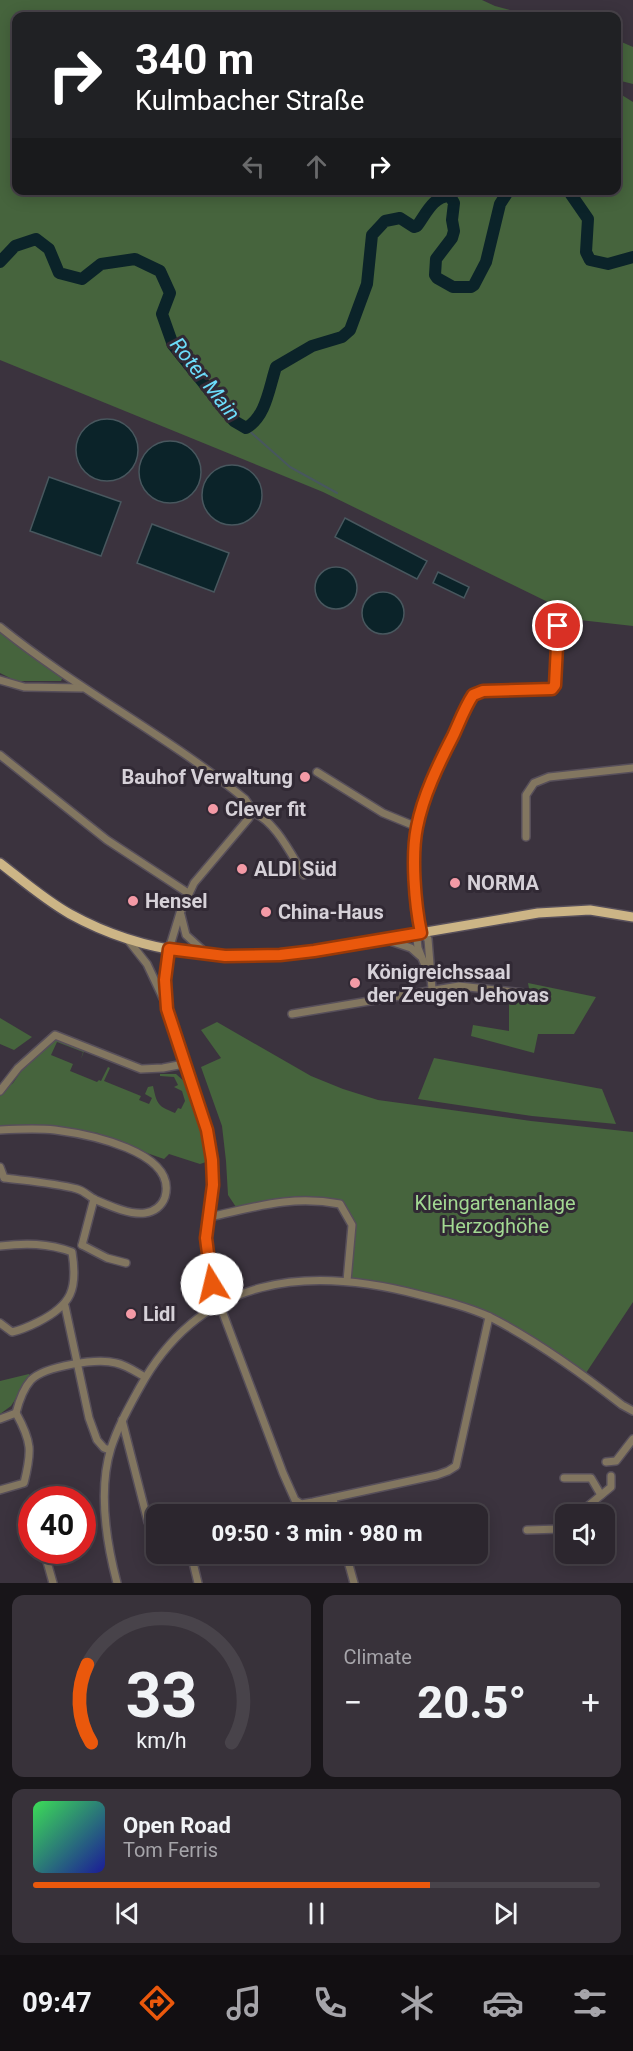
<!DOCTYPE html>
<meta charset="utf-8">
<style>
:root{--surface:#2c262e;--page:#38323a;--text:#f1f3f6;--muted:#a6a5aa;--line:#48434a;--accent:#ea580c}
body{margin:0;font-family:Roboto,sans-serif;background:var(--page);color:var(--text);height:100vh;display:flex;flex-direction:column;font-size:22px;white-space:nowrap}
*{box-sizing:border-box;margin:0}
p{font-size:20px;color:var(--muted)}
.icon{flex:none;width:33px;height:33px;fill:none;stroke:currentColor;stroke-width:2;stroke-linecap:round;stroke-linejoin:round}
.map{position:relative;height:1583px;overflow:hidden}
.details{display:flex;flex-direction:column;gap:12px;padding:12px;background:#181519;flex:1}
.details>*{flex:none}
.guide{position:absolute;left:12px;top:12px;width:609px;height:183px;border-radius:12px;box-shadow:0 3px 15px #0003,0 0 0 2px var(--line);background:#202124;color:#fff;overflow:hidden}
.fabs{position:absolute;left:555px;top:1504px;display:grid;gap:12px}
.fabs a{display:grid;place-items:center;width:60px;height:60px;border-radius:12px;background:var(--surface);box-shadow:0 3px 15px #0003,0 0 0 2px var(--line);font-size:30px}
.speed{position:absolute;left:18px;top:1486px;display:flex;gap:12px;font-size:30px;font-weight:700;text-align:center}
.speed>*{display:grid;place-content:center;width:78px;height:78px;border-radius:50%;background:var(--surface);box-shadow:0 3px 15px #0003,0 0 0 2px var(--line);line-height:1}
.speed .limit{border:9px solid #d22;background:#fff;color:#111}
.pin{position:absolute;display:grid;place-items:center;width:51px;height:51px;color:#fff;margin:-26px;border:3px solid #fff;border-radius:50%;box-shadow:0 2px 6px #0007}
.me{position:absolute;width:66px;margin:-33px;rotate:351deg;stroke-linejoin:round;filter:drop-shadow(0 0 4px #0008)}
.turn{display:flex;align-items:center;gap:21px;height:126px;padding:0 24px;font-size:27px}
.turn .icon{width:78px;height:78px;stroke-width:2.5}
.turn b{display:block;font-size:42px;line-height:51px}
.lanes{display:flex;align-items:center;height:57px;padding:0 24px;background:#0003;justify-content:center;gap:30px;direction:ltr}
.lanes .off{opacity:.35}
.big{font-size:45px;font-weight:800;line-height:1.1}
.details .tile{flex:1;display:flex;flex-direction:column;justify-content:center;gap:9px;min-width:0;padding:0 21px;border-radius:12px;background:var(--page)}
.details .dial{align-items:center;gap:0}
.dial svg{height:156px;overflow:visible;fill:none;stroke:var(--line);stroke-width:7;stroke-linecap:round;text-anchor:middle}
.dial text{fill:var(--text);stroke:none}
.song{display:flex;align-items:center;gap:18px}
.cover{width:72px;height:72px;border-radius:9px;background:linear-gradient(135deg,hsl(130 70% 55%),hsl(240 70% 35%))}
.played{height:6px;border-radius:3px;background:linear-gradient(90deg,var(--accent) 70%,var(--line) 70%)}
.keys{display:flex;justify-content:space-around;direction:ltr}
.heat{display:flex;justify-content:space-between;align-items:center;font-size:33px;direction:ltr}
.details .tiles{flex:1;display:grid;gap:12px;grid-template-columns:1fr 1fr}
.tile:last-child{grid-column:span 2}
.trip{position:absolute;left:146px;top:1504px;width:342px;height:60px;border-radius:12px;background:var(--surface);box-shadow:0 3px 15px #0003,0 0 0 2px var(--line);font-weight:800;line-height:60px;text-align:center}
.dock{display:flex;height:96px;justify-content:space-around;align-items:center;background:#120f12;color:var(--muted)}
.dock .icon{width:42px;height:42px}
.dock .current{color:var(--accent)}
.dock b{font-size:27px;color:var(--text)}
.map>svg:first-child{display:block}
.green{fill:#46643d}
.water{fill:#0b2329;stroke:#48575e;stroke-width:1.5}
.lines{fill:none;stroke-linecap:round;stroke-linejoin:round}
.stream{stroke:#48575e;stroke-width:2}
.river{stroke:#0b2329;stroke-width:12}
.minor-casing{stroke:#574f5a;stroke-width:10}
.major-casing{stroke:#574f5a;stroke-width:12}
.minor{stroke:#827660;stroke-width:7}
.major{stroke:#ccb586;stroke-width:9}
.route-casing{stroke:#983908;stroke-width:15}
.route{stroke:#ea580c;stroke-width:10}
.poi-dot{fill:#f49aa6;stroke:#312934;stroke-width:2}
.labels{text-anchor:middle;stroke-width:6;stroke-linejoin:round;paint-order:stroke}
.poi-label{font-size:20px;font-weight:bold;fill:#d6d1d8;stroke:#312934;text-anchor:start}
.park-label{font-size:20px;fill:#a2d892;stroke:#312934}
.water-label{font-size:21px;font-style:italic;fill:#6cdcfa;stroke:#312934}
</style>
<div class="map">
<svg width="633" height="1583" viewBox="0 0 633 1583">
<rect width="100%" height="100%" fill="#3b333e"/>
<g class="green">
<polygon points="0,0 482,0 495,6 533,16 16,16 16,190 616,190 617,92 633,102 633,626 562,618 552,604 323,492 0,360"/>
<polygon points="617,40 633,47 633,84 617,80"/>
<polygon points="0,632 63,677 61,681 16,681 0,673"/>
<polygon points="528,983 596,997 574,1034 538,1034 534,1053 471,1036 473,1025 509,1031 509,1004 516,1005 518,997 531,999"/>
<polygon points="0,1018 32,1037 14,1050 0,1044"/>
<polygon points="217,1022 311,1076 343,1089 378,1100 531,1121 633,1132 633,1302 584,1376 550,1352 472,1310 347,1281 352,1225 340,1204 317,1200 238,1210 228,1195 226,1161 222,1126 201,1067 221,1058 201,1030"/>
<path d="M55,1039l29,12 -3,8 2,-7 -26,-10 -6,13 22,9 -3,7 27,11 2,-2 2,1 7,-14 2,1 -6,13 37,15 -2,4 10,4 3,-6 -7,-4 3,-7 5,-1c4,19 5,20 22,27l3,-5 3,1 4,-8 -3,-10 -8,-4 4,-2 -4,-8 -14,-1v-2h16l10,9 26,77 -12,4 -31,-10 -5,5 -63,-22 -3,-4 -33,-3 -2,-3 -11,-1 -3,2h-49v-35l13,-10 18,-26z"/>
<polygon points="434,1058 602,1089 616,1124 532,1116 418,1099"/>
<polygon points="29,1374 30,1376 11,1406 0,1414 0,1381"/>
<polygon points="333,1498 336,1515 294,1515 299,1503 303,1504 300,1511 301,1513 326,1506 325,1500"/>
</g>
<g class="water">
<circle cx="107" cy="450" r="31"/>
<circle cx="170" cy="472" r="31"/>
<circle cx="232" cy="495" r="30"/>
<polygon points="49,477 121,502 101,556 30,531"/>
<polygon points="345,518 427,561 417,579 335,537"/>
<polygon points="152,524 229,553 214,592 137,563"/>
<circle cx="336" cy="588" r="21"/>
<polygon points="438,572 469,587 464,598 433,583"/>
<circle cx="383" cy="613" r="21"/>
</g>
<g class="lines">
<polyline class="stream" points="246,428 290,467 337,493"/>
<g class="river">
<polyline points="568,190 588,219 586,252 590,260 608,264 633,257"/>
<path d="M0,262l15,-16 21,-7 13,10 10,24 23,6 19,-15 34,-5 25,12 10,22 -8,21 11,31 61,76 12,7c20,-11 23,-40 30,-61l36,-21 30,-9 8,-7 17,-46 5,-49 13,-14 15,-3 14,9 3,-1c9,-12 16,-30 33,-30l4,7 -2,17 2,11 -2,7 -16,21 -1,16 2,3 16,9h18l3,-2 12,-23 14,-58 9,-14"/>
</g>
<g class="minor-casing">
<g id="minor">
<path d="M0,627c78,63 168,109 245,172l4,6 2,7"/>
<polyline points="0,680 24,687 82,688"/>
<polyline points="0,755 107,840 188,893"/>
<polyline points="317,772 383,813 417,827"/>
<polyline points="251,812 249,818 194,883 180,913 169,949 165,980 165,995 171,1023 207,1130 213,1185 206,1238 212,1284 283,1473 295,1500 301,1504 313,1502 437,1475 448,1471 456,1466 489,1317"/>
<path d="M251,812c23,6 41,44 53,63"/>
<polyline points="526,837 526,795 534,783 549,777 633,768"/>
<polyline points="181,915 186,935 207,954"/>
<path d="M421,933c-7,-30 -11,-76 -4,-106 6,-31 21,-62 36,-91 6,-13 12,-29 20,-41l10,-4 69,-2 3,-4 3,-64"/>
<polyline points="421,933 428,939 432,989"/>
<polyline points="421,933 417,938 418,948 428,973"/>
<polyline points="128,940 147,964 163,998"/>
<polyline points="387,940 411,948 420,956"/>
<polyline points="292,1014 459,986 524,993"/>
<polyline points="0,1091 18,1068 55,1035 141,1069 163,1068 184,1064"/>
<path d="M0,1130c18,-1 37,-2 55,0 31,4 123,21 110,67 -3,9 -11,15 -20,16 -15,2 -35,-7 -49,-13 -7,-3 -11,-9 -19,-11 -23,-6 -49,-8 -73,-11l-4,-11"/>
<path d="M209,1217c47,-10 82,-22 131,-13l12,21 -5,56"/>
<polyline points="82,1245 94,1199"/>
<polyline points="82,1245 107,1258 126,1263"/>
<path d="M0,1246c25,-3 48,-3 72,6 6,37 0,53 -34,70 -8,4 -17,8 -26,10l-12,-9"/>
<polyline points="65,1306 89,1418 97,1440 104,1448 110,1450"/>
<path d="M16,1413c3,-12 7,-24 15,-33 14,-14 66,-22 85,-17 10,2 20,9 29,14"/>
<path d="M0,1419l16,-6c16,29 16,38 8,70l-24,7"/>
<polyline points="122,1420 148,1522 156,1523"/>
<polyline points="606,1462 616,1461 633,1439"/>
<polyline points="564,1478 591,1478 601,1495"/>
<polyline points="333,1498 336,1515"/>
<polyline points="577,1515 611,1487 611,1476"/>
<polyline points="527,1530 561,1529 566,1525"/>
<polyline points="44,1551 53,1583"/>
<polyline points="191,1554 198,1583"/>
<polyline points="346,1554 354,1583"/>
<path d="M117,1583c-11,-42 -19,-93 -6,-135 7,-22 18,-41 29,-61 62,-112 167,-122 280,-92 24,6 48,12 70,22 47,24 90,55 132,88l11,6"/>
</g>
</g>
<g class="major-casing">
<path id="major" d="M0,863c22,17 45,37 70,51 78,43 157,47 244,37l224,-38 52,-3 43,7"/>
</g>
<use href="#minor" class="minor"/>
<use href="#major" class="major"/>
</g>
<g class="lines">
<g class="route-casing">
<path id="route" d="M212,1284l-6,-46 7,-53 -1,-25 -5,-30 -40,-121 -2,-29 4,-31 56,7 55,-1 34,-4 107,-18c-6,-29 -10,-77 -4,-106 6,-31 21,-62 36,-91 6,-13 12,-29 20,-41l10,-4 69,-2 3,-4 3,-59"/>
</g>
<use href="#route" class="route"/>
</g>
<g class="poi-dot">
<circle cx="305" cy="777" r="6"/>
<circle cx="213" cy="809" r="6"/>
<circle cx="242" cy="869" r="6"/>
<circle cx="455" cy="883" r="6"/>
<circle cx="133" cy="901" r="6"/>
<circle cx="266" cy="912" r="6"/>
<circle cx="355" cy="983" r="6"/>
<circle cx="131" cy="1314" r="6"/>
</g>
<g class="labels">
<g class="poi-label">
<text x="293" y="784" text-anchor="end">Bauhof Verwaltung</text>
<text x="225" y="816">Clever fit</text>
<text x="254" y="876">ALDI Süd</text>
<text x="467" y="890">NORMA</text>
<text x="145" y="908">Hensel</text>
<text x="278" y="919">China-Haus</text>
<text x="367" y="979">Königreichssaal<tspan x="367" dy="23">der Zeugen Jehovas</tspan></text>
<text x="143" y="1321">Lidl</text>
</g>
<g class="park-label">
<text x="495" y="1210">Kleingartenanlage<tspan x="495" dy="23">Herzoghöhe</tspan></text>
</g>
<g class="water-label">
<text transform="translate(205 379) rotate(52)" y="7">Roter Main</text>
</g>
</g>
</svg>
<div class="fabs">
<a><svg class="icon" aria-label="sound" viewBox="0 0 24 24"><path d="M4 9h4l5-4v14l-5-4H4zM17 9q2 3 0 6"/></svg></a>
</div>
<div class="speed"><div class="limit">40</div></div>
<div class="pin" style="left:558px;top:626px;background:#d93025"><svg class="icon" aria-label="arrive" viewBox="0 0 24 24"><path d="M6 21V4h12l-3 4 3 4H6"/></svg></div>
<svg class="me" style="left:212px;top:1284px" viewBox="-20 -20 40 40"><circle r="19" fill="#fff"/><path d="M0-13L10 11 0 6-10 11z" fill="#ea580c"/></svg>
<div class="trip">09:50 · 3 min · 980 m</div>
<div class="guide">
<div class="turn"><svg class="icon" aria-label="right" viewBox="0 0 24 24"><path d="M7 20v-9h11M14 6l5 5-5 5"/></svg><div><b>340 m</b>Kulmbacher Straße</div></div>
<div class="lanes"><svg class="icon off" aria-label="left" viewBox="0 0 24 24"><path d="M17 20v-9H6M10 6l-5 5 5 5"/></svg><svg class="icon off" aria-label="ahead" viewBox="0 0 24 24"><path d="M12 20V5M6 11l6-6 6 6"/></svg><svg class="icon" aria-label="right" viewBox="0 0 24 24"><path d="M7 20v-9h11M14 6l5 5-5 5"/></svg></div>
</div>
</div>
<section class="details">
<div class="tiles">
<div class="tile dial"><svg viewBox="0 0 100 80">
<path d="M14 69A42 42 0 1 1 86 69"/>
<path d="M14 69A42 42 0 0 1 12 29" stroke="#ea580c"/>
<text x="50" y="56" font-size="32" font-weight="700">33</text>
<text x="50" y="72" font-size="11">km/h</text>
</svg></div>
<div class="tile"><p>Climate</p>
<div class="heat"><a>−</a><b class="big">20.5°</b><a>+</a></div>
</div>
<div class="tile">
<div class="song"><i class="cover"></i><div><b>Open Road</b><p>Tom Ferris</p></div></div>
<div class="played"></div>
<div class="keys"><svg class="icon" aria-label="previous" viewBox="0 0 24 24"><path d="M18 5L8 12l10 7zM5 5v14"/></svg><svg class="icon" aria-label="pause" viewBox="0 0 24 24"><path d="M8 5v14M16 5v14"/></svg><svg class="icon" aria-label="next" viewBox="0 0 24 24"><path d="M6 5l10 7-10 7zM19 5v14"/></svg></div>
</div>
</div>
</section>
<nav class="dock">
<b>09:47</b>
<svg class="icon current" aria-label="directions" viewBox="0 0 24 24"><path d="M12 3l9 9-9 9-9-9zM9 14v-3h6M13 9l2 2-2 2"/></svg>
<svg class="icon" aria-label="music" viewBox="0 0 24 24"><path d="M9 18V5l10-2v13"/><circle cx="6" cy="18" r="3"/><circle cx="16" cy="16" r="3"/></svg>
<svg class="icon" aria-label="phone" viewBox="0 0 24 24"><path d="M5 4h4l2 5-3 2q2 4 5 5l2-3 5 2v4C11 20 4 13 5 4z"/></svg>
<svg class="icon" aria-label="climate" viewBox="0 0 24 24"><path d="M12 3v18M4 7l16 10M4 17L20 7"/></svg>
<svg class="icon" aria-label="car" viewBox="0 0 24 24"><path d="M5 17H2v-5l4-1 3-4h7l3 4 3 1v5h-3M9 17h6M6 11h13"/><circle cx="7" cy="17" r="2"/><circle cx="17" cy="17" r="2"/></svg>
<svg class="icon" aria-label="filters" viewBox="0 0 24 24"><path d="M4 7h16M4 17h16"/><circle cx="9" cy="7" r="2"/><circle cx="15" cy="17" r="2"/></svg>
</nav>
